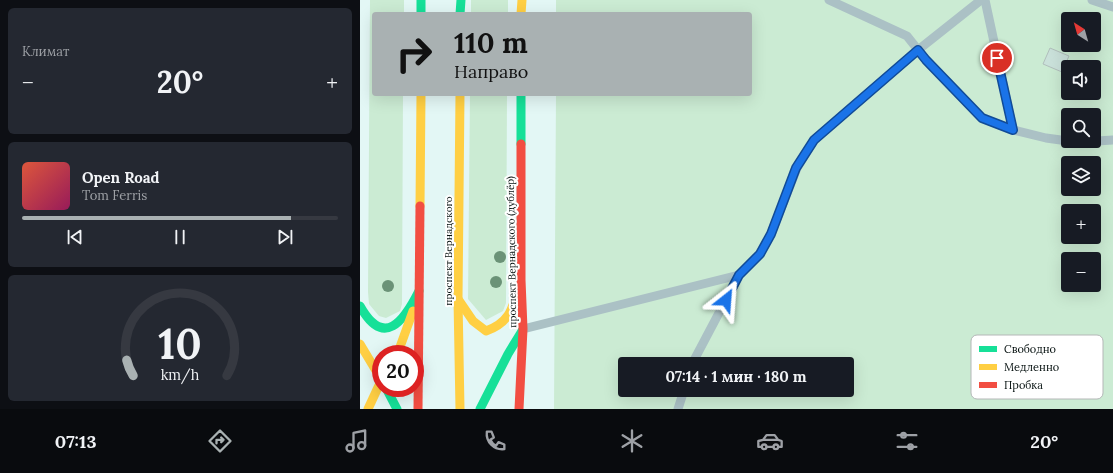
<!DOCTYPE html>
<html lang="ru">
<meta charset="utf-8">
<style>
:root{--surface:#171b24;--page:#242831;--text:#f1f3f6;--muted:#9ea1a6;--line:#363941;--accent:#a9b1b2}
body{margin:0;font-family:Lora,serif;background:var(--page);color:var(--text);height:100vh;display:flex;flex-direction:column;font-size:15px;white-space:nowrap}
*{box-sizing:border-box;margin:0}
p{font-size:13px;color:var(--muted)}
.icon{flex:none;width:22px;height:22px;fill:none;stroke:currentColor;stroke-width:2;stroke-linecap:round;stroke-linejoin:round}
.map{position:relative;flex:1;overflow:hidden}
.drawer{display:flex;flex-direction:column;gap:8px;padding:8px;background:#0d0f14;width:360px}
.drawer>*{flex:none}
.guide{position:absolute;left:12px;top:12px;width:380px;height:84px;border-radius:4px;box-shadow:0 4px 16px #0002;background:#a9b1b2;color:#111;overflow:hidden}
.needle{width:26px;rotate:323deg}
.buttons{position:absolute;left:701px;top:12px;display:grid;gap:8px}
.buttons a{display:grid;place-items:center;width:40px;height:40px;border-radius:4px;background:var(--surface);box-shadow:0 4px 16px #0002;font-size:20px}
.speed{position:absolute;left:12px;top:345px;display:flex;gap:8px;font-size:20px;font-weight:700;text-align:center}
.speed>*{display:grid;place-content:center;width:52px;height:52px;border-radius:50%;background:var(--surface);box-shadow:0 4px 16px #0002;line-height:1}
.speed .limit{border:6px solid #d22;background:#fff;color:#111}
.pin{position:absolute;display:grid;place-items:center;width:34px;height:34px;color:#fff;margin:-17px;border:2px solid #fff;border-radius:50%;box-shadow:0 1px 4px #0007}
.me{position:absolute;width:44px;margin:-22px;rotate:28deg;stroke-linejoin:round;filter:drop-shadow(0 0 3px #0008)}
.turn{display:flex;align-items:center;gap:14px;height:84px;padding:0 16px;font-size:18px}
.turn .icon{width:52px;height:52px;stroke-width:2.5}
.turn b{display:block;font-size:28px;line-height:34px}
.big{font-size:30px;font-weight:700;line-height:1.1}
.drawer .card{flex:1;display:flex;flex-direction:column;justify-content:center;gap:6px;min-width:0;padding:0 14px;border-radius:6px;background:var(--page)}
.drawer .dial{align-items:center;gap:0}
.dial svg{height:104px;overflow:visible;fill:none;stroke:var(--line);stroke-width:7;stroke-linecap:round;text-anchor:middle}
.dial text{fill:var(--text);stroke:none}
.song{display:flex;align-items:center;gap:12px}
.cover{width:48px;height:48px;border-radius:6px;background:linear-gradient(135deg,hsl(10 70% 55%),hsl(330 70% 35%))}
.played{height:4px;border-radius:2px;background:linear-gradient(90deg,var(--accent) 85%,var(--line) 85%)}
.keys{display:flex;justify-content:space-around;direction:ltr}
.heat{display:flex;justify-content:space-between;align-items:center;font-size:22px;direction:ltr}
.trip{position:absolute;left:258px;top:357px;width:236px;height:40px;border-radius:4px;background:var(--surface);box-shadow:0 4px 16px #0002;font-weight:700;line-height:40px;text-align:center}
.tab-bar{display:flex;height:64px;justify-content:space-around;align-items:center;background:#090b0e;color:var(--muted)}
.tab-bar .icon{width:28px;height:28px}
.tab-bar .selected{color:var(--accent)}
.tab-bar b{font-size:18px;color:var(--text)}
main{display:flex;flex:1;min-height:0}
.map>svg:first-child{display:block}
.green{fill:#cbebd3;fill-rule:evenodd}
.building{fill:#cae1da;stroke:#b1bfbc}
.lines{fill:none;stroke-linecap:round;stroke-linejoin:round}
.lane{stroke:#abc1c5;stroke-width:9}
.fast{stroke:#16e098;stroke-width:9}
.slow{stroke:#ffcf43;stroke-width:9}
.jam{stroke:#f24e42;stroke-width:9}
.tree{fill:#6b9277}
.route-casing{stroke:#114b97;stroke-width:10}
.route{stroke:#1a73e8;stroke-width:7}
.labels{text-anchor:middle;stroke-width:4;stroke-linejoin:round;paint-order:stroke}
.street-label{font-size:10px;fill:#040f0e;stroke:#fff}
.key{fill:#fff;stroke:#b4b7b7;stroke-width:1}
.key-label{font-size:11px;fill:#040f0e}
</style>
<main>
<section class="drawer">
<div class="card"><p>Климат</p>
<div class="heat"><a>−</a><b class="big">20°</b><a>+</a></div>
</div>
<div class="card">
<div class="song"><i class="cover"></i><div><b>Open Road</b><p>Tom Ferris</p></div></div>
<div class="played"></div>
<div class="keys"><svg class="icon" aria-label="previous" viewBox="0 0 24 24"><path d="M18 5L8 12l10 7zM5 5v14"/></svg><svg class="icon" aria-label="pause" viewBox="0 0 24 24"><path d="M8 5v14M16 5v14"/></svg><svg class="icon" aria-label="next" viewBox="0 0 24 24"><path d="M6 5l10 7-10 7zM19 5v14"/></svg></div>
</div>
<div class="card dial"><svg viewBox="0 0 100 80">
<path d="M14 69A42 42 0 1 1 86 69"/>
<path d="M14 69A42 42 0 0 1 9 57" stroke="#a9b1b2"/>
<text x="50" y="56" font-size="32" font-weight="700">10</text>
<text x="50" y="72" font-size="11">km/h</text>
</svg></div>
</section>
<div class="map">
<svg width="753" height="409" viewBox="0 0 753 409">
<rect width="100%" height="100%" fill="#e3f7f5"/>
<g class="green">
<polygon points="10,0 44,0 44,14 14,14 14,94 43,94 42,304 40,311 26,318 19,316 9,304 8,292"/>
<rect x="111" y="0" width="37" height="14"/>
<path d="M196,0h557v409h-559l2,-315h194v-80h-194zM708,19h26v26h-26zM708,67h26v26h-26zM708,115h26v26h-26zM708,163h26v26h-26zM708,211h26v26h-26zM708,259h26v26h-26zM265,364h222v26h-222z"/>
<polygon points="110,94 147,94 146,303 143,311 126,320 108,299"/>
</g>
<polygon class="building" points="690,48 709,56 702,72 683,64"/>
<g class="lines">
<g class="lane">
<polyline points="469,0 547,36 566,60 622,118 653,130 686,138 708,141"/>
<polyline points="625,0 653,130"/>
<polyline points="732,0 753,7"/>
<polyline points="711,141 721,142 753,140"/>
<polyline points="163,329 379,275"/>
<polyline points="332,364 379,275 400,254 411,234 437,168 454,140 558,50 621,0"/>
<polyline points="318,409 324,390"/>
</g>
<g class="fast">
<polyline points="61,0 61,14"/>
<polyline points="100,14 101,0"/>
<polyline points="161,94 161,144"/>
<path d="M0,306c24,43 44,15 59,-15"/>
<polyline points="26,388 37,409"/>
<polyline points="120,409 148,354 162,331"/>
</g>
<g class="slow">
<polyline points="161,14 162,0"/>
<polyline points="100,94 98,299 100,409"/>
<polyline points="60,206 61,94"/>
<path d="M98,299l15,22 13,10c22,-8 26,-20 32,-42"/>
<polyline points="0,344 21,379"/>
<polyline points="36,354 40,347 53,311"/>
<polyline points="8,409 21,381"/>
</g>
<g class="jam">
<polyline points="58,409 60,206"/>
<polyline points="159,409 163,329 161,280 161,144"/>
</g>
</g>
<g class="tree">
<circle cx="140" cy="257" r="6"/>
<circle cx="136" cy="282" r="6"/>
<circle cx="28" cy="286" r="6"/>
</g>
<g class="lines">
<g class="route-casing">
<polyline id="route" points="366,300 379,275 400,254 411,234 436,168 454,140 558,50 566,60 622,118 653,130 637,58"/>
</g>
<use href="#route" class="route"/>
</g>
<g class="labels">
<g class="street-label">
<text transform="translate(88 251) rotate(-90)" y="4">проспект Вернадского</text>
<text transform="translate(151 252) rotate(-91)" y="4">проспект Вернадского (дублёр)</text>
</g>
</g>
<rect x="611" y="335" width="132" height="64" rx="6" class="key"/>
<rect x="619" y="346" width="18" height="6" fill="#16e098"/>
<rect x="619" y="364" width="18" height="6" fill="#ffcf43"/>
<rect x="619" y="382" width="18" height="6" fill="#f24e42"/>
<g class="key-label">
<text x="644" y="353">Свободно</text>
<text x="644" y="371">Медленно</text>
<text x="644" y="389">Пробка</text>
</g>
</svg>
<div class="buttons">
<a><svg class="needle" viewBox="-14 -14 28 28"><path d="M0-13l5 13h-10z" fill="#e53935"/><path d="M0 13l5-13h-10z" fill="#9ea1a6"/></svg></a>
<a><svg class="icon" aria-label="sound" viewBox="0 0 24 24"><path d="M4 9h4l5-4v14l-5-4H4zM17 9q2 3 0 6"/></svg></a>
<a><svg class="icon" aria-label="search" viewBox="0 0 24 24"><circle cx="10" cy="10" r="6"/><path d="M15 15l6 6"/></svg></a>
<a><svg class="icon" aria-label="layers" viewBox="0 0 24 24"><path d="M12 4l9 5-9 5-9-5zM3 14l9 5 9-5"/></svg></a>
<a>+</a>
<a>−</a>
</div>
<div class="speed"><div class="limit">20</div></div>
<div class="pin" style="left:637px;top:58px;background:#d93025"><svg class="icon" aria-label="arrive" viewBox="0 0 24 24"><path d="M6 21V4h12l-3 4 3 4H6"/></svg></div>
<svg class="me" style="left:366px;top:300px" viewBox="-20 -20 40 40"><path d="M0-17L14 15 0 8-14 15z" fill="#1a73e8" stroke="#fff" stroke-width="4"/></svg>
<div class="trip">07:14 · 1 мин · 180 m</div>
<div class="guide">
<div class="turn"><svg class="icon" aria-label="right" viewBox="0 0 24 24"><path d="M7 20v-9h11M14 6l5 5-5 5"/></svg><div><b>110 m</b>Направо</div></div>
</div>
</div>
</main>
<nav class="tab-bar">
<b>07:13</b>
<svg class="icon selected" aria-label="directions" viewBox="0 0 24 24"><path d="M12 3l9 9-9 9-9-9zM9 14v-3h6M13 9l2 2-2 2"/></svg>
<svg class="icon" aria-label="music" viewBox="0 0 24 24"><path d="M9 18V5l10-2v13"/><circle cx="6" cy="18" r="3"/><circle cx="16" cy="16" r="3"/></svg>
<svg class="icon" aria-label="phone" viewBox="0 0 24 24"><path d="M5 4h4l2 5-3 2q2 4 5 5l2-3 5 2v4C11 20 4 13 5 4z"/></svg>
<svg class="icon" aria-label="climate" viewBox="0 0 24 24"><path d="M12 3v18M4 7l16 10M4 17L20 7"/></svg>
<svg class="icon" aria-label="car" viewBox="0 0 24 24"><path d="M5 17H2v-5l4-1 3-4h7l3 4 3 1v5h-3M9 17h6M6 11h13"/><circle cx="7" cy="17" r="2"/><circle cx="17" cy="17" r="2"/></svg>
<svg class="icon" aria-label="filters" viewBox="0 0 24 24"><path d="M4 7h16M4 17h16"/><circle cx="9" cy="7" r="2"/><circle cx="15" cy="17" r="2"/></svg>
<b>20°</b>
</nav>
